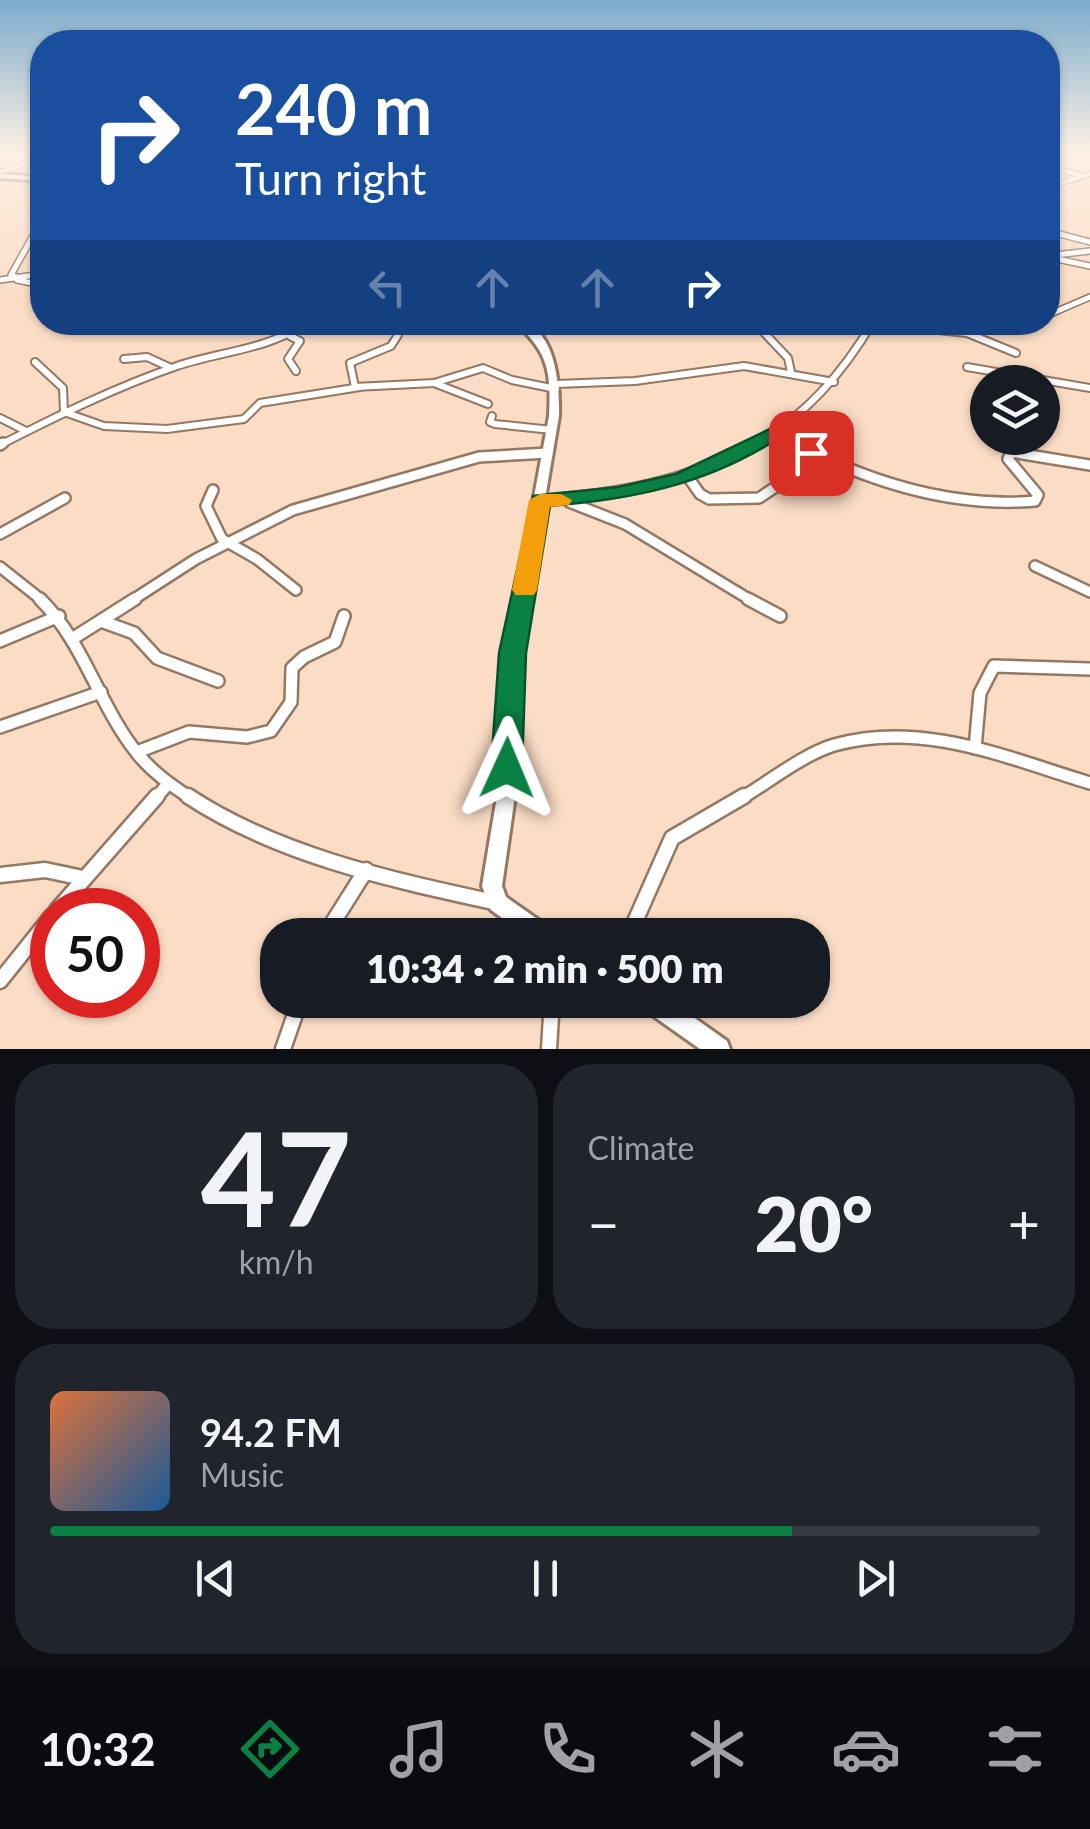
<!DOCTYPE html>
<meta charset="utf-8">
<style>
:root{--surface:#171b24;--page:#20242c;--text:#f1f3f6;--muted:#9ea1a6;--line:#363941;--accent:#0b8043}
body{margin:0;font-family:Lato,sans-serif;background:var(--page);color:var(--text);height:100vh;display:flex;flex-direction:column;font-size:38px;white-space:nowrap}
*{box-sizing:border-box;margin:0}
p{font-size:32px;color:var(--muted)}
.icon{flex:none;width:55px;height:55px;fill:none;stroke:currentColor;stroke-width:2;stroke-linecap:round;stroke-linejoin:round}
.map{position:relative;height:1049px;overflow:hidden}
.details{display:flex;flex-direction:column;gap:15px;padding:15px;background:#0d0f14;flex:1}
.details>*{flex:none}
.hud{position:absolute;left:30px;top:30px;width:1030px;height:305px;border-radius:40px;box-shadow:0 2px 8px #0004;background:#1a4fa0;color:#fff;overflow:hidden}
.tools{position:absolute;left:970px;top:365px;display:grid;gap:20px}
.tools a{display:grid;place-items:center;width:90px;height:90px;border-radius:50%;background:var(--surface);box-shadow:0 2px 8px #0004;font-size:50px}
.speed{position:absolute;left:30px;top:888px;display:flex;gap:20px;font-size:50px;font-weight:700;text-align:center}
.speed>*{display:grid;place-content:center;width:130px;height:130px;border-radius:50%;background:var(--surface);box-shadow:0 2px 8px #0004;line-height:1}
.speed .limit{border:15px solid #d22;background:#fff;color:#111}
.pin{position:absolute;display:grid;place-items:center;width:85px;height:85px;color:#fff;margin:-42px;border-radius:20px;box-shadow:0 5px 15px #0006}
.me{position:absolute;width:110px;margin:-55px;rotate:1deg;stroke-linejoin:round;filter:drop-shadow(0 0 8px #0008)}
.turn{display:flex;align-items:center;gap:35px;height:210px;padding:0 40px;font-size:45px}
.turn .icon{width:130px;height:130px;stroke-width:2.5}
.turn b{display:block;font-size:70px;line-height:85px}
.lanes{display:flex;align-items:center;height:95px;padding:0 40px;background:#0003;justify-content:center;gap:50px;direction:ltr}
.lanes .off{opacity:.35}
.big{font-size:75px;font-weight:800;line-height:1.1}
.details .tile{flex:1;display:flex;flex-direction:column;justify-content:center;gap:15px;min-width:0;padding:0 35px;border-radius:40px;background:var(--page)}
.details .dial{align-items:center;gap:0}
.dial b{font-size:130px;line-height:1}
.song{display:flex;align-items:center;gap:30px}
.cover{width:120px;height:120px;border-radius:15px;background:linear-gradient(135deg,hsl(20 70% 55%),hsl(210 70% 35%))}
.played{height:10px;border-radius:5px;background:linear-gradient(90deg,var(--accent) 75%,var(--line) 75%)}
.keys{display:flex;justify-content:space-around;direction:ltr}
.heat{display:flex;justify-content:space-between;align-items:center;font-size:55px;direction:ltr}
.details .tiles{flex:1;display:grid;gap:15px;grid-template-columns:1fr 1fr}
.tile:last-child{grid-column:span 2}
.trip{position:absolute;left:260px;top:918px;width:570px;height:100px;border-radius:40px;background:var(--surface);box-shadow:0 2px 8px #0004;font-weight:800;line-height:100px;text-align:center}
.menu{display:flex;height:160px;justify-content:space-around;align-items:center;background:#090b0e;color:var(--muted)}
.menu .icon{width:70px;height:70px}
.menu .on{color:var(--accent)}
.menu b{font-size:45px;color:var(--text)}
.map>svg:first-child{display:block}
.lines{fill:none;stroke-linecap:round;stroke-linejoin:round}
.minor-far5-casing{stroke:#937864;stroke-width:6}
.minor-far4-casing{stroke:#937864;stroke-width:8}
.minor-far3-casing{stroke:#937864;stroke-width:10}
.minor-far2-casing{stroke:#937864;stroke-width:14}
.minor-far1-casing{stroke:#937864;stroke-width:16}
.minor-casing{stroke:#937864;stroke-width:19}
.secondary-casing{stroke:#937864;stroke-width:6}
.minor-far5{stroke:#fff;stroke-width:4}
.minor-far4{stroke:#fff;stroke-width:5}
.minor-far3{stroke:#fff;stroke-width:6}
.minor-far2{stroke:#fff;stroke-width:9}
.minor-far1{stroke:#fff;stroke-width:11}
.minor{stroke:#fff;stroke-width:14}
.secondary{fill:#fff;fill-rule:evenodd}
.route{fill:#0b8043;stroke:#07532c;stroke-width:2.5}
.slow{fill:#f59e0b}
</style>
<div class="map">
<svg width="1090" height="1049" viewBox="0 0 1090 1049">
<rect width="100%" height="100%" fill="#fbddc6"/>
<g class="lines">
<g class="minor-far5-casing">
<g id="minor-far5">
<polyline points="1048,166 1082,176"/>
<polyline points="0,172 42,158"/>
<polyline points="1048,187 1090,174"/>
<polyline points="37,228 42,222"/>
</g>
</g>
<g class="minor-far4-casing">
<g id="minor-far4">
<polyline points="1048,231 1090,242"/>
<polyline points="1055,255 1090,251"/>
<polyline points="1048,257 1090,266"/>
<polyline points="17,277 11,275 39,225"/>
<polyline points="0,280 42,274"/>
<polyline points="17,280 42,285"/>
<polyline points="1048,315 1090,297"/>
<polyline points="870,323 877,324"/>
<polyline points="1010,324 1023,322"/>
</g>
</g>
<g class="minor-far3-casing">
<g id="minor-far3">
<polyline points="394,322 398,335 391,346 350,363 355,387 434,383 483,368 512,380 556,389"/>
<polyline points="754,322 788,358 791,372"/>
<polyline points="870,323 967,333 1016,353"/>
<polyline points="961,330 1023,322"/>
<polyline points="290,336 300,341 288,359 296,371"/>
<polyline points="124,359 147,357 171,368"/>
<polyline points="35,362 63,388 64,412 104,426 167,429 244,419 260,403 360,387"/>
<polyline points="967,367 1090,388"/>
<polyline points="434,383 488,404"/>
<polyline points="556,384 635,381 744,366 834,382"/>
<polyline points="492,416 490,422 495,424 552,430"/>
<polyline points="0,418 26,431"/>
<polyline points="774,433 799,446"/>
<path d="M0,445c57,-29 116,-58 177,-79 44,-15 91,-16 131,-44"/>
<path d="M753,446c53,-31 89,-72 120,-124"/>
</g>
</g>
<g class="minor-far2-casing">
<g id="minor-far2">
<path d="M794,443c73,38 157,65 241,58l3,-6 -30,-36 3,-7 79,13"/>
<polyline points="0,445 3,443"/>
<polyline points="688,477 700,494 709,499 759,498 819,458"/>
<polyline points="213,490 206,506 222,539 257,559 296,590"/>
<path d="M540,500c77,-4 150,-18 217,-57"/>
<polyline points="569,502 625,524 752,601"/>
<polyline points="0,534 65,498"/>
<polyline points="1035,566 1090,592"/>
<polyline points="0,567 43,601"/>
<polyline points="131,601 196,559 293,510 479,457 548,453"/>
</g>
</g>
<g class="minor-far1-casing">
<g id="minor-far1">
<path d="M40,599c44,43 59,107 97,154 15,19 35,33 55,46"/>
<polyline points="748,599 780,616"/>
<polyline points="101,621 134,633 157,658 218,681"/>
<polyline points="72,639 135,599"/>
<polyline points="0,641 59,616"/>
<polyline points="0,727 101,692"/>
<polyline points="975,748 980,693 994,666 1090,669"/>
<polyline points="137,752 189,732 247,737 271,731 291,702 292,668 304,657 335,642 344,616"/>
<polyline points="155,799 167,785"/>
<path d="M740,799c29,-17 62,-44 94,-54 88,-25 173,13 256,38"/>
</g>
</g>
<g class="minor-casing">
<g id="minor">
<path d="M188,796c91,60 205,84 310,107"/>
<polyline points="0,875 45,870 83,878"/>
<polyline points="57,910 157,796"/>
<polyline points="325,935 366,870"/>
<polyline points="629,935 672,838 744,796"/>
<polyline points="0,981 52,916"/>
<polyline points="283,1049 300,1000"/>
<polyline points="549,1049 552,1000"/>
</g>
</g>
<g class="secondary-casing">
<g id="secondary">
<polygon points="0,174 42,177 42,181 0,178"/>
<path d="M514,322c42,0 46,64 45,94l-40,237 -4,143 -13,90 4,11 44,31 3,7h-27l-35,-25 -9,-24 15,-90 8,-143 44,-237c2,-44 0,-64 -35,-94z"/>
<polygon points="639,1000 669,1000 727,1041 730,1049 700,1049 642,1008"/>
</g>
</g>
<use href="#minor-far5" class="minor-far5"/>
<use href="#minor-far4" class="minor-far4"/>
<use href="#minor-far3" class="minor-far3"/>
<use href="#minor-far2" class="minor-far2"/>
<use href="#minor-far1" class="minor-far1"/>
<use href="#minor" class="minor"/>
<use href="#secondary" class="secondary"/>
</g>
<linearGradient id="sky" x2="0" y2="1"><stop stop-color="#7caccc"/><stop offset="0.51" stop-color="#fdf0e5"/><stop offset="1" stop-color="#fdf0e5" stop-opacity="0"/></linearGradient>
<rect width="1090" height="298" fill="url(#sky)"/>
<path class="route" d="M774,427l47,26 -10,6 -37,-18c-70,44 -142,58 -224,65l-24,147 -4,115 -4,9 -11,3 -11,-3 -5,-9 8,-115 34,-157 85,-9 58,-13z"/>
<polygon class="slow" points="561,494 572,500 569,505 550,507 537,590 534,595 516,595 512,590 529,500 540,494"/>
</svg>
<div class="tools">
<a><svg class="icon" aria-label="layers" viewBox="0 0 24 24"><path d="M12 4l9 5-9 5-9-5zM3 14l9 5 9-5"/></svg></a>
</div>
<div class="speed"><div class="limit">50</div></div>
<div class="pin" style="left:811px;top:453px;background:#d93025"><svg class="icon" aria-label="arrive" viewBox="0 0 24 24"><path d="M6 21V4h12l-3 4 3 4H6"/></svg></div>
<svg class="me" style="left:507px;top:768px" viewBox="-20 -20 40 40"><path d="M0-17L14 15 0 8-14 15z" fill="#0b8043" stroke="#fff" stroke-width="4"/></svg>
<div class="trip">10:34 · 2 min · 500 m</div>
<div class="hud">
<div class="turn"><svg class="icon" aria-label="right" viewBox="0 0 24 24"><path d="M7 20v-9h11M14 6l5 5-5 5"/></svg><div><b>240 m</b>Turn right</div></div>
<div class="lanes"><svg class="icon off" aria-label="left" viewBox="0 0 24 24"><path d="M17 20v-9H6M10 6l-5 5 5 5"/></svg><svg class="icon off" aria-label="ahead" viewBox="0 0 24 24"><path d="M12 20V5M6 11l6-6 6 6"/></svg><svg class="icon off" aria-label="ahead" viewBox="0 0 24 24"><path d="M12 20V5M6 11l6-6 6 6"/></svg><svg class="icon" aria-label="right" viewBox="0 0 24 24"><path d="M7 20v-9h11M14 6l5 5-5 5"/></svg></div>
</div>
</div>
<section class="details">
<div class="tiles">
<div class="tile dial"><b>47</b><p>km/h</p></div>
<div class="tile"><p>Climate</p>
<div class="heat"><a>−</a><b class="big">20°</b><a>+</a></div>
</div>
<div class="tile">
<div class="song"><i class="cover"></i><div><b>94.2 FM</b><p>Music</p></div></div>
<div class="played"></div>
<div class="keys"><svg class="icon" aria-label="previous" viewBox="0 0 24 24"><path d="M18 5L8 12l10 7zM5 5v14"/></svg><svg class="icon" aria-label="pause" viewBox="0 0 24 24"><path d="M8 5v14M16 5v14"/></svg><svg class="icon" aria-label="next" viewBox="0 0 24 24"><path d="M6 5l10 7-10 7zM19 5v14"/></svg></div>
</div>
</div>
</section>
<nav class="menu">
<b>10:32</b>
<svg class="icon on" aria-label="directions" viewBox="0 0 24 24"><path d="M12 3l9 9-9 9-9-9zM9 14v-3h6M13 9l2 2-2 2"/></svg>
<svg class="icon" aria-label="music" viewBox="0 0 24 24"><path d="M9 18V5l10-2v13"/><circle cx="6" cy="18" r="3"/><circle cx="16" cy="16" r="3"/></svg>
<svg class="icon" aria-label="phone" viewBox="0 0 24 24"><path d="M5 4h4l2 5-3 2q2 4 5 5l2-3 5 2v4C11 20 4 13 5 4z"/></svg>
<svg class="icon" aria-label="climate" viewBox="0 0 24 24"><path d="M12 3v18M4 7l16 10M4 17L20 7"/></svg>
<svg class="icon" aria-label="car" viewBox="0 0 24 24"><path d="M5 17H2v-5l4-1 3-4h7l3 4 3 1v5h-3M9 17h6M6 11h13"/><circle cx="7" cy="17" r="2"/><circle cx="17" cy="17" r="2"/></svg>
<svg class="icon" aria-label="filters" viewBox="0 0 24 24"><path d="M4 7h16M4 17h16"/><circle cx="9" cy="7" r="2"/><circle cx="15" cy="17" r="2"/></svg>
</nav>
